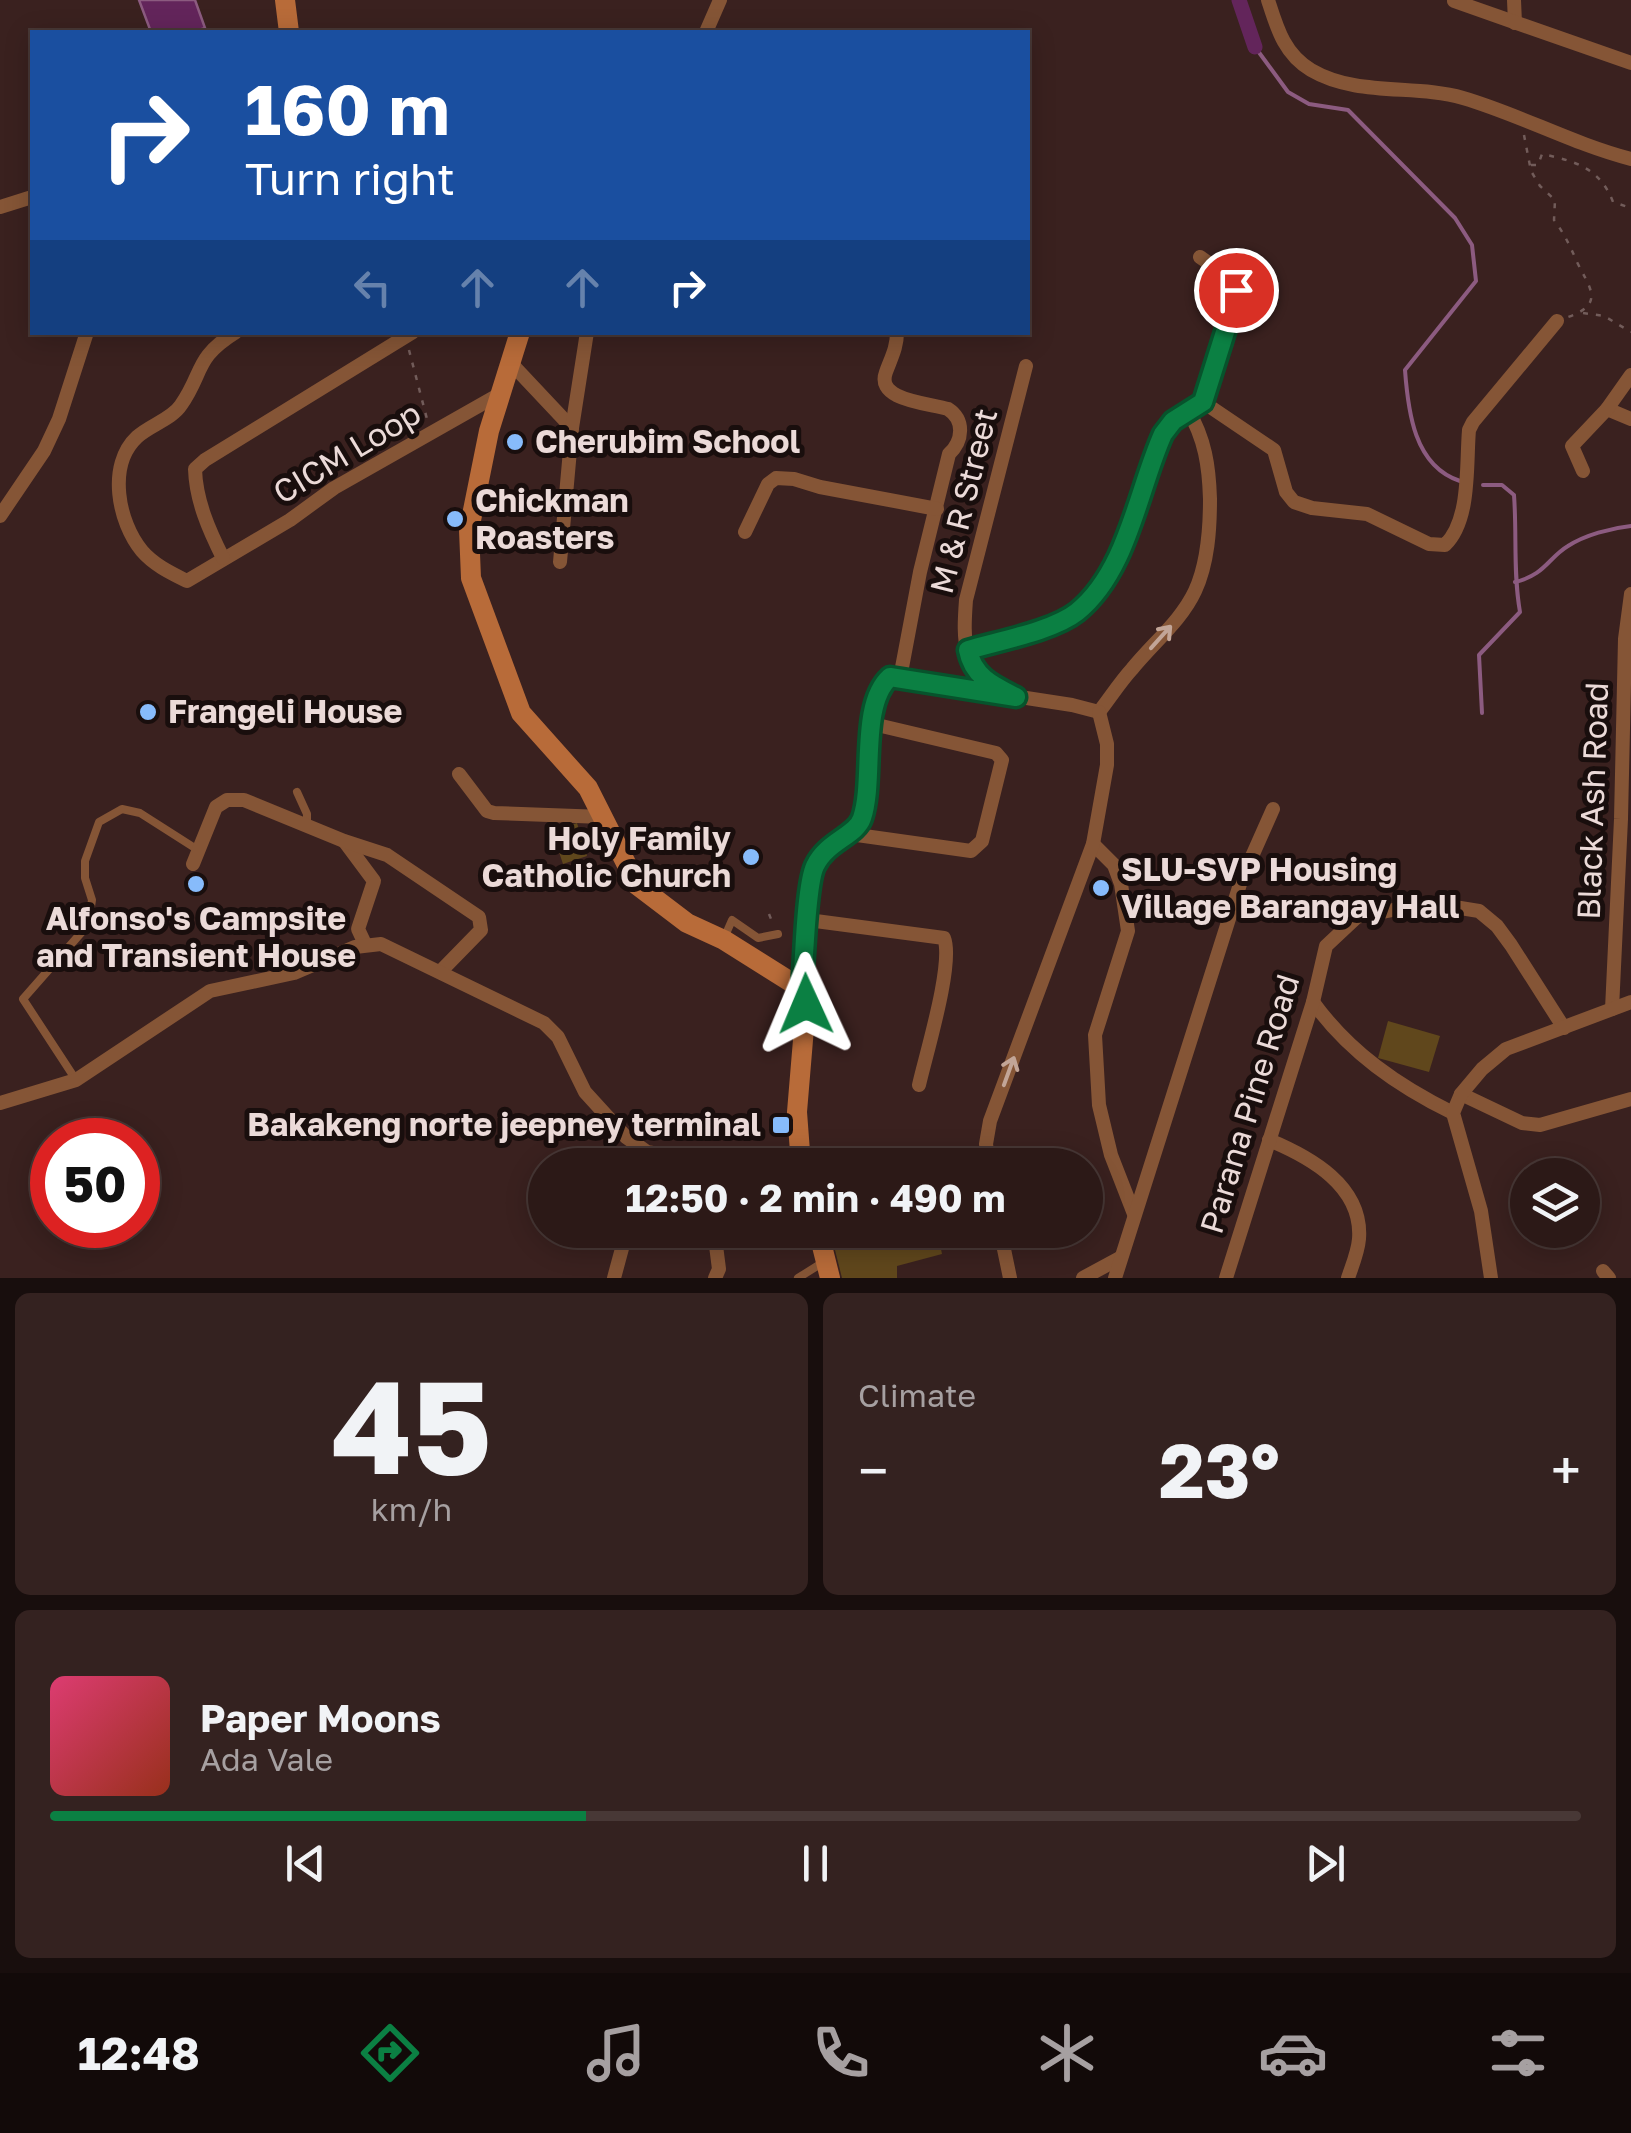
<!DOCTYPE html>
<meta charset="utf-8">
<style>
:root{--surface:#2c1917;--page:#342220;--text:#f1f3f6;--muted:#a6a0a1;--line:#483836;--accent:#0b8043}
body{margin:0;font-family:"Golos Text",sans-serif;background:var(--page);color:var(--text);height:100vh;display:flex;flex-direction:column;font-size:38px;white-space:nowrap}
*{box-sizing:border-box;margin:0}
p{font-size:32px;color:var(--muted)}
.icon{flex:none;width:55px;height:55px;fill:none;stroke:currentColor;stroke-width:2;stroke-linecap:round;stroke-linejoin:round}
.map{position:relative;height:1278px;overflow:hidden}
.details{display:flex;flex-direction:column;gap:15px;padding:15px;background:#180e0d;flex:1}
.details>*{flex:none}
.banner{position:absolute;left:30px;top:30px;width:1000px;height:305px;border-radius:0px;box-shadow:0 5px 25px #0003,0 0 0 2px var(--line);background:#1a4fa0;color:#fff;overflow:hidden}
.controls{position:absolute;left:1510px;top:1158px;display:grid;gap:20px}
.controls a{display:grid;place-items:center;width:90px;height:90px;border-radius:50%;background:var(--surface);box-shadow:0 5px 25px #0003,0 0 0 2px var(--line);font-size:50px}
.speed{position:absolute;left:30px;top:1118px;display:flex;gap:20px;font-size:50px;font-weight:700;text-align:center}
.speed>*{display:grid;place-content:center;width:130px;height:130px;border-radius:50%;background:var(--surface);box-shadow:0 5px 25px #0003,0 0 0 2px var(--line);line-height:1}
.speed .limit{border:15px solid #d22;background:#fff;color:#111}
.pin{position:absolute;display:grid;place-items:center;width:85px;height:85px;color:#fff;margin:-42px;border:5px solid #fff;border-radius:50%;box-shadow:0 2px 10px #0007}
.me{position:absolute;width:110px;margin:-55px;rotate:359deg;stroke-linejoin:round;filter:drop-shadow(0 0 8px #0008)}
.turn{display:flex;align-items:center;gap:35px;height:210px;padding:0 50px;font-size:45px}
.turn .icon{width:130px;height:130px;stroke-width:2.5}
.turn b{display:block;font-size:70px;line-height:85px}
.lanes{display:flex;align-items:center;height:95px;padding:0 50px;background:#0003;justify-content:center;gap:50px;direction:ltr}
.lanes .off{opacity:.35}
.big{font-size:75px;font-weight:700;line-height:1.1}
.details .widget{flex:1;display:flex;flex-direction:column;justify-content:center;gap:15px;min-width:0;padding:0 35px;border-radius:15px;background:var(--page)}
.details .dial{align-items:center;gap:0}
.dial b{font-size:130px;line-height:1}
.song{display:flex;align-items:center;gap:30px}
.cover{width:120px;height:120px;border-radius:15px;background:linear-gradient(135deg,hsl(340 70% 55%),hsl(10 70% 35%))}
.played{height:10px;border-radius:5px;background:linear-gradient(90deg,var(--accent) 35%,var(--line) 35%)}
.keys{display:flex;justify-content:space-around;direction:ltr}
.heat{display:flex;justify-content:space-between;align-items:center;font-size:55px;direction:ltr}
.details .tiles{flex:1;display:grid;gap:15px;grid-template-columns:1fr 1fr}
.widget:last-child{grid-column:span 2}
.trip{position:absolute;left:528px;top:1148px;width:575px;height:100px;border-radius:50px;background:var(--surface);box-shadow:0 5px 25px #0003,0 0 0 2px var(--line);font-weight:700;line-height:100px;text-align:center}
.menu{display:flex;height:160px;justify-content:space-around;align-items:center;background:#120a09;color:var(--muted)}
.menu .icon{width:70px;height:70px}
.menu .active{color:var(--accent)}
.menu b{font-size:45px;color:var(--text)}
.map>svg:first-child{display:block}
.green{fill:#60471c}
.water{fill:#63255b;stroke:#8c5b80;stroke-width:2.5}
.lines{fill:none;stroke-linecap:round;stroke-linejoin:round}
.stream{stroke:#8c5b80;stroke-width:4}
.canal{stroke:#63255b;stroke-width:15}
.path{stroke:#725c5a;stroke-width:2.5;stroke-dasharray:5 8;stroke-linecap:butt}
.lane{stroke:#855536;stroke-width:8}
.street{stroke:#855536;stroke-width:14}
.secondary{stroke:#b86b39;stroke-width:20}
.oneway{stroke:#c2a597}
.route-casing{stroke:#07532c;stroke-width:25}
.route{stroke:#0b8043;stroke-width:18}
.poi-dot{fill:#87bbfb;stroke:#190e0d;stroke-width:4}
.labels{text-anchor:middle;stroke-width:10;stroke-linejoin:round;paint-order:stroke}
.poi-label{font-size:32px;font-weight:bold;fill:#ebdad8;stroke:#190e0d;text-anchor:start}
.street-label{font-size:32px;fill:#ebdad8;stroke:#190e0d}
</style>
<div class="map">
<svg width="1631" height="1278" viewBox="0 0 1631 1278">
<rect width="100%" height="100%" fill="#3a211f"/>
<g class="green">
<polygon points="577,823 587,856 563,864 552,831"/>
<polygon points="1388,1021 1440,1036 1429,1072 1378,1058"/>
<polygon points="830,1230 937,1230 942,1254 897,1266 897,1278 842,1278"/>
</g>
<polygon class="water" points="139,0 195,0 205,28 193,32 151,32"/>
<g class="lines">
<g class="stream">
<path d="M1255,47l33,45 21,12 39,6 107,108 17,27 4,36 -71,89c3,41 9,96 55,111"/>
<path d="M1515,582c30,-7 33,-24 53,-36 17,-11 43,-18 63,-20"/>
<path d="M1482,713l-3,-58 41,-43c-7,-39 -3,-77 -6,-117l-12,-10h-19"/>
</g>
<polyline class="canal" points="1239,0 1255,47"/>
<g class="path">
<path d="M1524,135l7,36 9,15 15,14 -1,20c10,13 16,26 23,42 12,25 29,42 -9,55"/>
<path d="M1531,165h7l4,-11c33,7 58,14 71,48l18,6"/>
<polyline points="1583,313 1604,316 1631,332"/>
<polyline points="409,350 427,419"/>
<polyline points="769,914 773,924"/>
</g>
<g class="lane">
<polyline points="297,792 307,814 307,825"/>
<polyline points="725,936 732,920 758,938 778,934"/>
<polyline points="76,1080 23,999 88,925 92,900 85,878 85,861 99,822 122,809 140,813 198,850"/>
<polyline points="798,1278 822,1263"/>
</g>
<g class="street">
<path d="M1268,0c9,28 16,54 43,70 46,27 104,14 152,28 58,17 110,46 168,61"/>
<polyline points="1514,0 1515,23"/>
<polyline points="1454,1 1631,63"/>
<polyline points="706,32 720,0"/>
<polyline points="0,207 32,197"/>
<path d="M236,332c-42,26 -32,40 -55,73 -9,14 -31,20 -44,32 -30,28 -19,85 5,114 12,14 29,22 45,30l103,-61 44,-32 164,-93"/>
<path d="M897,332c0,16 -6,26 -11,40 -11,29 44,31 62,37 17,11 15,32 1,45l-29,118 -20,106"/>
<polyline points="509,361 572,428"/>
<path d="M1203,402l71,48 12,42 8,10 18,6 55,6 62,30 16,1c26,-25 21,-81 24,-115l4,-8 84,-101"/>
<polyline points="1607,409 1631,419"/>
<polyline points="1583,471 1572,446 1607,409 1631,375"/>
<polyline points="0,516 44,451 59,419 87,332"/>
<polyline points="745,532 768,484 776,478 794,479 820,487 937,509"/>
<path d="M223,558c-14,-28 -27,-57 -28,-89l10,-9 208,-128"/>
<polyline points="560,562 572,428 587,332"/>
<polyline points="968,650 1076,613 1116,559 1163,433 1173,421 1203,402 1237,297 1227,276 1200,257"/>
<path d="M1002,690c-40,-21 -39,-49 -36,-90l60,-234"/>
<path d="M1099,712c11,-14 21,-30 33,-43 21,-26 49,-48 63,-78 13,-28 15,-62 15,-92 -1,-33 -5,-60 -22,-89"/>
<polyline points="459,774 487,811 494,813 603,817"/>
<polyline points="850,834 971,851 982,841 1002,760 996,753 873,724"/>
<polyline points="345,842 374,881 358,929 365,944"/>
<polyline points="1093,844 1114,865 1121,884 1128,931 1095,1035 1099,1105 1111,1155 1134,1214"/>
<polyline points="193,864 216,807 227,800 244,800 344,841 387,855 479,917 481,930 441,971"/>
<path d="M808,920l136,18c10,25 -18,116 -25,147"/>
<path d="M802,989l12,-120c6,-10 14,-24 24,-31 13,-8 22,-8 25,-25 7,-36 0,-111 26,-136l183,28 27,7"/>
<path d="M1313,1002c36,50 85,84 140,111"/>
<polyline points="1612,1009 1621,819 1625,639 1631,594"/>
<polyline points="1461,1094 1522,1123 1540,1125 1631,1099"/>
<polyline points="0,1103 76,1080 210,991 294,973 355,947 381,944 544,1023 558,1037 585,1092 626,1137 647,1152 719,1165"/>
<path d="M1269,1140c41,17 94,46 90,99 -1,13 -7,27 -11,39"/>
<polyline points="989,1165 986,1144 990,1121 1093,844 1107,765 1107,744 1099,712"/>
<polyline points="714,1230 719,1269 715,1278"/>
<polyline points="1000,1230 1010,1278"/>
<polyline points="1603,1271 1609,1278"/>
<polyline points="614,1278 627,1230"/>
<polyline points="1083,1278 1120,1258"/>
<polyline points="1115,1278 1241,881 1273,809"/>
<polyline points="1226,1278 1313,1002 1326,946 1357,917 1403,908 1448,906 1479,911 1497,926 1511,945 1564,1028"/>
<polyline points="1491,1278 1481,1211 1453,1113 1461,1094 1482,1069 1506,1049 1631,1002"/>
</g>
<g class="secondary">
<polyline points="285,0 289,32"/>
<polyline points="520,332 489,431 469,530 471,578 521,713 588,788 637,885 687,923 724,940 802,989 806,1004 797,1112 801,1165"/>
<polyline points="818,1230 830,1278"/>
</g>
</g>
<defs><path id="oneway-shaft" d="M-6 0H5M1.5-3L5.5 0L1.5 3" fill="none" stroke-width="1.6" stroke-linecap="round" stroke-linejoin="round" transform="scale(2.5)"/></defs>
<g class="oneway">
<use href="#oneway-shaft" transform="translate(1161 637) rotate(-48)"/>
<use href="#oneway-shaft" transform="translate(1009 1071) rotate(-70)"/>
</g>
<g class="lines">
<g class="route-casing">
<path id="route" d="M806,1004l-4,-15c2,-26 4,-104 13,-123 12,-25 41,-30 47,-48 13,-38 -3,-113 28,-141l126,20c-22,-11 -43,-20 -48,-47 30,-9 85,-19 109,-38 51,-41 61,-123 86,-178l10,-13 30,-19 33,-105v-7"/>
</g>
<use href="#route" class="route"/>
</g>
<g class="poi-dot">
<circle cx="515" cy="442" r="10"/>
<circle cx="455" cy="519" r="10"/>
<circle cx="148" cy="712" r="10"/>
<circle cx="751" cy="857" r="10"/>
<circle cx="196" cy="884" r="10"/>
<circle cx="1101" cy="888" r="10"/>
<rect x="771" y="1115" width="20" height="20" rx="5"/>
</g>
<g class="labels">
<g class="poi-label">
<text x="535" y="453">Cherubim School</text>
<text x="475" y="512">Chickman<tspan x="475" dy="37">Roasters</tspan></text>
<text x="168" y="723">Frangeli House</text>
<text x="731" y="850" text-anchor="end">Holy Family<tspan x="731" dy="37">Catholic Church</tspan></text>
<text x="1121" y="881">SLU-SVP Housing<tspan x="1121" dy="37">Village Barangay Hall</tspan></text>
<text x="196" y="930" text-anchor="middle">Alfonso's Campsite<tspan x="196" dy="37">and Transient House</tspan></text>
<text x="761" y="1136" text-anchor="end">Bakakeng norte jeepney terminal</text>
</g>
<g class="street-label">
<text transform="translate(347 453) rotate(-31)" y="11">CICM Loop</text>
<text transform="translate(964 501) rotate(-76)" y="11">M &amp; R Street</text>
<text transform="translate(1593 801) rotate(-88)" y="11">Black Ash Road</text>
<text transform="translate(1250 1104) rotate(-73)" y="11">Parana Pine Road</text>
</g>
</g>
</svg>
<div class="controls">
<a><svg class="icon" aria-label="layers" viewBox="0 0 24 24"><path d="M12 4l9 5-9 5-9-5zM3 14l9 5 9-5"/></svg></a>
</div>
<div class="speed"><div class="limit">50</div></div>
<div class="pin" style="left:1236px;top:290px;background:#d93025"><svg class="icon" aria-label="arrive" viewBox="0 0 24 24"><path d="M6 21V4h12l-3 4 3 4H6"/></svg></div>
<svg class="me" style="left:806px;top:1004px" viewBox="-20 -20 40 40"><path d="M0-17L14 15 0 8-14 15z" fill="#0b8043" stroke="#fff" stroke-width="4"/></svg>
<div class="trip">12:50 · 2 min · 490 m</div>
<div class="banner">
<div class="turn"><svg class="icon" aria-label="right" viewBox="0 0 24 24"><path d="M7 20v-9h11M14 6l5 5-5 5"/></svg><div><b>160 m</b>Turn right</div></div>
<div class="lanes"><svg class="icon off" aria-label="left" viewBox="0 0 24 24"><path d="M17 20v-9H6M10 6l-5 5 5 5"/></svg><svg class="icon off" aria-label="ahead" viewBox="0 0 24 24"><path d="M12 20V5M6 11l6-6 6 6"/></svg><svg class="icon off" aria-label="ahead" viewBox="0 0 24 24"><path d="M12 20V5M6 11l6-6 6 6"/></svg><svg class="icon" aria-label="right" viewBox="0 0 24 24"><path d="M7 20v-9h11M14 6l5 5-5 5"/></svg></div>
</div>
</div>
<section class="details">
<div class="tiles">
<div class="widget dial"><b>45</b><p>km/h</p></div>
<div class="widget"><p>Climate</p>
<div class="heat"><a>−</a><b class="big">23°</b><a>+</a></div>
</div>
<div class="widget">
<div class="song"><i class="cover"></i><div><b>Paper Moons</b><p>Ada Vale</p></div></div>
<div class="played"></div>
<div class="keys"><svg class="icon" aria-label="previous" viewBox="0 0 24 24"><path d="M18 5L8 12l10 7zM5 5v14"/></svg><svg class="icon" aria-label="pause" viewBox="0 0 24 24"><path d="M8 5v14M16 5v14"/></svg><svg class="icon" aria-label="next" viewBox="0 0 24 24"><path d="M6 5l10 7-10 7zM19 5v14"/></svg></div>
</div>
</div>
</section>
<nav class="menu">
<b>12:48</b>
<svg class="icon active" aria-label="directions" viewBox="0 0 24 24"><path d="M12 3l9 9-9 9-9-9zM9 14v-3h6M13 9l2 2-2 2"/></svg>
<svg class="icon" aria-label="music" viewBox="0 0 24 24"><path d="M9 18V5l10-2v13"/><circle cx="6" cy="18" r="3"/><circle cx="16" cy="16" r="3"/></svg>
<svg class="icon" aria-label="phone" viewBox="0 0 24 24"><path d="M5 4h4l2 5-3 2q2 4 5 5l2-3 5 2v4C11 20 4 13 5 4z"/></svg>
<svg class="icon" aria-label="climate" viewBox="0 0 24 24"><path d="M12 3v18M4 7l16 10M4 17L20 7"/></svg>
<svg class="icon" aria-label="car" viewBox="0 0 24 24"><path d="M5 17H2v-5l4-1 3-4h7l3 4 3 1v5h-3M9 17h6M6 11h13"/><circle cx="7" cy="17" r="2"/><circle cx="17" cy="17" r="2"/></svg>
<svg class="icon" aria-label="filters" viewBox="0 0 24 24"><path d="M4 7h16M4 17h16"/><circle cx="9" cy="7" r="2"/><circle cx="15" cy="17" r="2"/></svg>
</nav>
